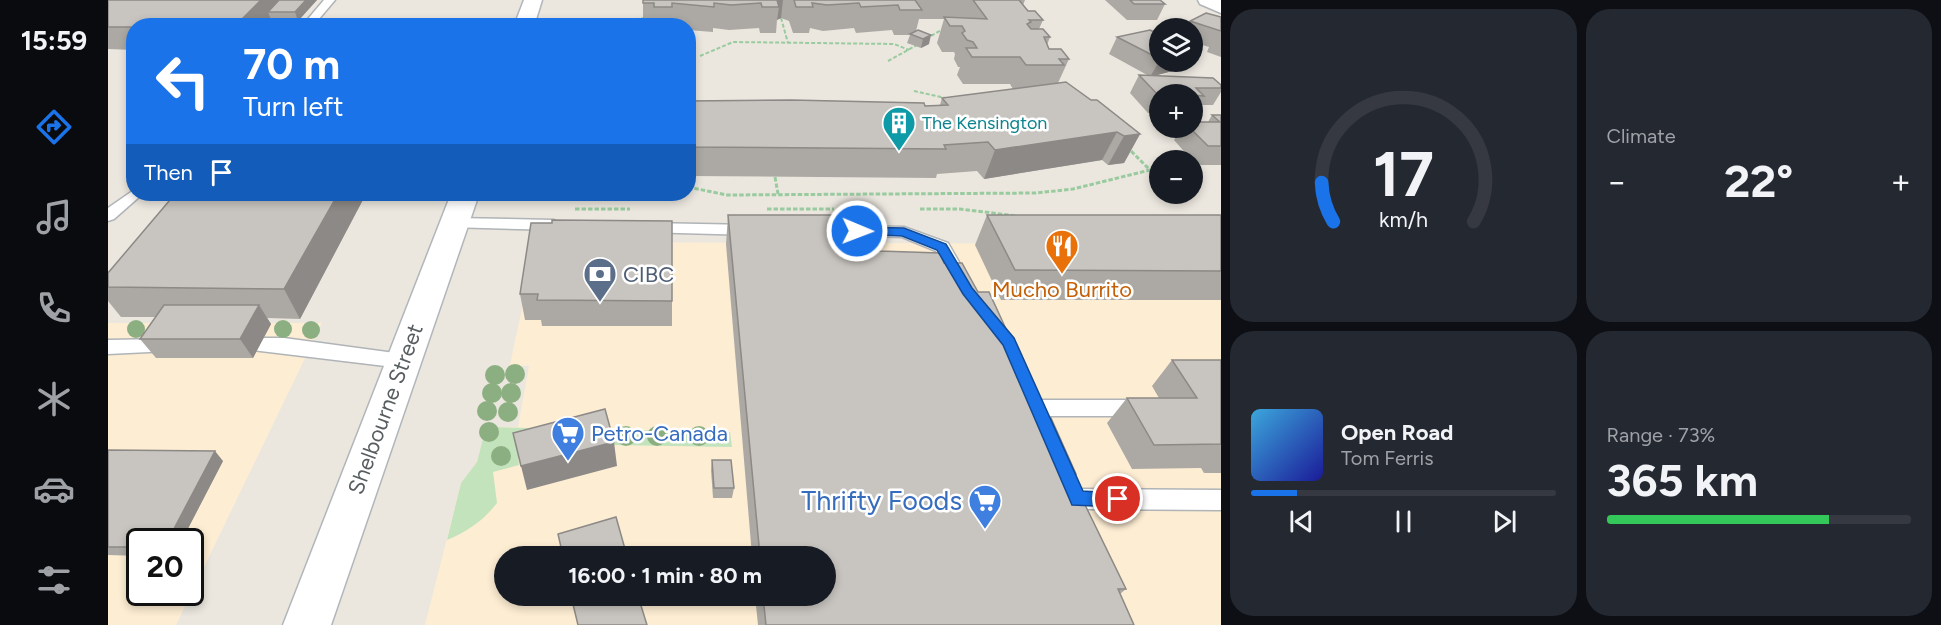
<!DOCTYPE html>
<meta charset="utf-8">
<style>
:root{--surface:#171b24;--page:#242831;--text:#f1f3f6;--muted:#9ea1a6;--line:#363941;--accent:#1a73e8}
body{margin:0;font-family:Figtree,sans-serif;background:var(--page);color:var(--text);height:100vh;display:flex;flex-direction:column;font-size:22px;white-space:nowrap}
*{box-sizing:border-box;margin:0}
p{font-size:20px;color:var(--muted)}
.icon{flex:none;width:33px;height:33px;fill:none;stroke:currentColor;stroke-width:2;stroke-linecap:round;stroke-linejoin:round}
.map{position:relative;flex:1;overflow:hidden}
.details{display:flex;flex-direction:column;gap:9px;padding:9px;background:#0d0f14;width:720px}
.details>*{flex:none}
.banner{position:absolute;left:18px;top:18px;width:570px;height:183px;border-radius:24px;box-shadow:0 3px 9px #0003;background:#1a73e8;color:#fff;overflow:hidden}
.buttons{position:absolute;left:1041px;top:18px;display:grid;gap:12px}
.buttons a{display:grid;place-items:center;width:54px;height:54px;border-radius:50%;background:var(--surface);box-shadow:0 3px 9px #0003;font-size:30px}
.speed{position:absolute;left:18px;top:528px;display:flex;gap:12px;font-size:30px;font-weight:700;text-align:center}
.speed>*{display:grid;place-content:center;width:78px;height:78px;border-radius:50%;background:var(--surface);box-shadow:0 3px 9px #0003;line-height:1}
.speed .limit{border:3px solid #111;border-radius:9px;background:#fff;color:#111}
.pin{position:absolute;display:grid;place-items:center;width:51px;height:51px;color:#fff;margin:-26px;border:3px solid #fff;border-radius:50%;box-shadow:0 2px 6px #0007}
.me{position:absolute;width:66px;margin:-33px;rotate:91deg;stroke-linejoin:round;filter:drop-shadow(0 0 4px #0008)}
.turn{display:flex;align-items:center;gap:21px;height:126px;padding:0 18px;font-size:27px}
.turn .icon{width:78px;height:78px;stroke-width:2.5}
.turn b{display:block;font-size:42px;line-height:51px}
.then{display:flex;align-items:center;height:57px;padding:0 18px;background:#0003;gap:12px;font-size:22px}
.big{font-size:45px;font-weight:700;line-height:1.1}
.details .card{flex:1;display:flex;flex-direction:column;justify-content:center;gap:9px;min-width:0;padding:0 21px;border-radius:24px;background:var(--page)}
.details .dial{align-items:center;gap:0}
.dial svg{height:156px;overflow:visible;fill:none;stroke:var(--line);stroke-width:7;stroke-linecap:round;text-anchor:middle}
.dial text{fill:var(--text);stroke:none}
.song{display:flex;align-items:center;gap:18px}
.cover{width:72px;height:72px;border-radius:9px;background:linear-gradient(135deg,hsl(200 70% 55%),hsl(240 70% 35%))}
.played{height:6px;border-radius:3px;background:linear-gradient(90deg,var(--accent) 15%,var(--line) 15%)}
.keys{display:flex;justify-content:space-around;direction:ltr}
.heat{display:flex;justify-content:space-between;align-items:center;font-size:33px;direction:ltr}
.charge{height:9px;border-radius:4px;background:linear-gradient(90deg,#34c759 73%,var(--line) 0)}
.details .tiles{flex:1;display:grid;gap:9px;grid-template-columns:repeat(2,1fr)}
.trip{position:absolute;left:386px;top:546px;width:342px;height:60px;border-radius:30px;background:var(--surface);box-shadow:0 3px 9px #0003;font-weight:700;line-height:60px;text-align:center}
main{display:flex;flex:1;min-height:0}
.dock{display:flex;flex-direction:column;width:108px;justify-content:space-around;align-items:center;background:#090b0e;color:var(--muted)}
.dock .icon{width:42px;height:42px}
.dock .on{color:var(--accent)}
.dock b{font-size:27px;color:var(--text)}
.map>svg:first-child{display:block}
.commercial{fill:#fdedd3;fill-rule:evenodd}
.green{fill:#c2e3bc}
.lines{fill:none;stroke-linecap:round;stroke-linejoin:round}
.lane-casing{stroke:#b0b4b7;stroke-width:3}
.street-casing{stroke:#b0b4b7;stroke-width:3}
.secondary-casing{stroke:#b1b6ba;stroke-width:3}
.path-far1{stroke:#99cb9f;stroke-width:2;stroke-dasharray:4 2;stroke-linecap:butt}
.path{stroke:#99cb9f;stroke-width:3;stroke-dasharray:4.5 2;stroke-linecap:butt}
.lane{fill:#fff;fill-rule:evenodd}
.street{fill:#fff;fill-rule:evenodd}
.secondary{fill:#fff;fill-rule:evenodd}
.tree{fill:#8caf82}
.wall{fill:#aca9a4}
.shaded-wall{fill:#8c8986}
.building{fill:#c8c4bf;stroke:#8c8986;stroke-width:1.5}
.route{fill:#1a73e8;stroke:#114b97;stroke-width:1.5}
.labels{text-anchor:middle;stroke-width:5;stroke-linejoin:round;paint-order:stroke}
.far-culture-label{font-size:18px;fill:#0d838f;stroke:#fff;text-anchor:start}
.service-label{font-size:22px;fill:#4e5e75;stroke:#fff;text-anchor:start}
.food-label{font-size:22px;fill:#c56008;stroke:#fff}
.street-label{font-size:22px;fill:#585d60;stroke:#fff}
.shop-label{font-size:22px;fill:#366cbe;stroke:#fff;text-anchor:start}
.near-shop-label{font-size:27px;fill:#366cbe;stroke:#fff;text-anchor:end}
</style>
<main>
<nav class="dock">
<b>15:59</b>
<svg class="icon on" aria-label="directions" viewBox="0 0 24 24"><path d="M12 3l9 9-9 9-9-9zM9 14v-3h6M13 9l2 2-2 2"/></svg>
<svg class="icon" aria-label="music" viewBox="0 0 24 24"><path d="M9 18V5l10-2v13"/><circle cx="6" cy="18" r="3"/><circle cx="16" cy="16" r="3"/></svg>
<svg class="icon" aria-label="phone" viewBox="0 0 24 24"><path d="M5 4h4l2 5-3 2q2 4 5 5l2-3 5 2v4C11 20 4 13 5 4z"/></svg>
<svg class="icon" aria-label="climate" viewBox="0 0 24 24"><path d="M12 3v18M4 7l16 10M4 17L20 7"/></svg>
<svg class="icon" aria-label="car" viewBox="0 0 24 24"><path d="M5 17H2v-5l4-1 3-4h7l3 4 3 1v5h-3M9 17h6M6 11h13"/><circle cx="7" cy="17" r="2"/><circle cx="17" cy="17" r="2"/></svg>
<svg class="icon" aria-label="filters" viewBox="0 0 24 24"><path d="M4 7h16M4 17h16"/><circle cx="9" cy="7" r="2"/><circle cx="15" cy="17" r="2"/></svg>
</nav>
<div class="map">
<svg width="1113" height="625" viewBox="0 0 1113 625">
<rect width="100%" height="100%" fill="#ebe7df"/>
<g class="commercial">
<path d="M428,242l685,2v381h-796l36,-142 16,-21 9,-35h32l11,-61 -19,-1zM396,556h321v40h-321z"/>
<path d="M0,323h214l-146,302h-68zM32,542h50v50h-50z"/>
</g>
<path class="green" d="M378,427l244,5 2,15 -119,-2 -6,-13 -89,24 1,9 -26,7 4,31c-14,18 -29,28 -50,37l14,-57 16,-21z"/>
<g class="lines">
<g class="lane-casing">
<g id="lane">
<polygon points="216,0 227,0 205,26 194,26"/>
<polygon points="26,190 26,194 33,194 31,197 6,219 0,221 0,208"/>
<polygon points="346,218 446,220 454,225 446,230 340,227 338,223 340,219"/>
<polygon points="540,223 644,225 652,230 644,235 534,232 532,228 534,224"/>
<polygon points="741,226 796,227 840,243 863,283 854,289 848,287 828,251 794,237 735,235 733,231 735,227"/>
<polygon points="151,338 176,338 294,354 301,356 304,361 301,366 294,368 144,350 142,345 144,340"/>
<polygon points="55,339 62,341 64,346 62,351 0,354 0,340"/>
<polygon points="929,400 1034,400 1041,402 1044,408 1041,414 1034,416 929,416 922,414 919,408 922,402"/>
<polygon points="970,489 1113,490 1113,510 970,509 962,506 959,499 962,492"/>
</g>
</g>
<g class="street-casing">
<polygon id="street" points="1090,0 1113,0 1113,13 1092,4"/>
</g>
<g class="secondary-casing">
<g id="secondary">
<polygon points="416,0 434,0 426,26 406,26"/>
<polygon points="343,194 371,194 223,625 175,625"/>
</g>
</g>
<g class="path-far1">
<polyline points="673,18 680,43"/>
<polyline points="526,26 529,19 536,18"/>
<polyline points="818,39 835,29"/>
<polyline points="592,56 625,42 786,44 801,50"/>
<polyline points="780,61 809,45"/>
<polyline points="806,91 842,99"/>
</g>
<g class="path">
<polyline points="667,177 670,194"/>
<polyline points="580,187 619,195 928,193 965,189 1042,170 1020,148"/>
<polyline points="467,209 522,209"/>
<polyline points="659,209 726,209"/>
<polyline points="812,209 852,209 909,216"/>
</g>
<use href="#lane" class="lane"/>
<use href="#street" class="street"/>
<use href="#secondary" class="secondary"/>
</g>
<g class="tree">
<circle cx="28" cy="329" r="9"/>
<circle cx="175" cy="329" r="9"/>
<circle cx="203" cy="330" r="9"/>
<circle cx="407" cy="374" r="10"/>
<circle cx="387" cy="375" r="10"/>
<circle cx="384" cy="393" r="10"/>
<circle cx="403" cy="393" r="10"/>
<circle cx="379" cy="411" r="10"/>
<circle cx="400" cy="412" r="10"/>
<circle cx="381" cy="432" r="10"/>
<circle cx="518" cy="436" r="10"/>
<circle cx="549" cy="436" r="10"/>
<circle cx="591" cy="436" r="10"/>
<circle cx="393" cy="456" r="10"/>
</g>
<g class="wall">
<polygon points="0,0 209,0 190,21 163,20 158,26 26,26 26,50 0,49"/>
<polygon points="535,0 917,0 915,5 920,11 935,20 931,29 942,37 939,45 941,49 961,59 950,83 983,100 1032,134 1016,163 1000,165 994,160 876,179 869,171 829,174 828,178 580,176 580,101 817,106 832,105 834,98 905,89 902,84 855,84 849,75 852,67 850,67 846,59 847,54 846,52 834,52 829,43 836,19 811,19 808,31 821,44 813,48 799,43 802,35 786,35 784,30 748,33 746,28 715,31 702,28 701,33 685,33 681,21 673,18 669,20 668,33 652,33 651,28 621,30 605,28 605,32 580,30 580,26 535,26"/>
<polygon points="997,0 1052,0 1057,4 1049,20 1019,20"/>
<polygon points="1113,17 1113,57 1099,52 1101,47 1084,42 1084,28 1078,28 1082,21"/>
<polygon points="1052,35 1052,62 1075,68 1046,76 1113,85 1113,92 1105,105 1090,105 1086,113 1084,113 1084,94 1052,94 1052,113 1040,113 1022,93 1031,75 1041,76 1001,54 1009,37"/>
<polygon points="1104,115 1113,115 1113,165 1088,165 1066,140 1073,128 1084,128 1100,122"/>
<polygon points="67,194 258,194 192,319 159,318 163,324 145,358 48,358 32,339 48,317 13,317 0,301 0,273"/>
<polygon points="620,215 771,251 836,263 939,418 968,474 964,479 1018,589 1012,594 1026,625 650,625 647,596 717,596 717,556 644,556 618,244"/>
<polygon points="879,215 1113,215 1113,300 893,300 867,245"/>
<polygon points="564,221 564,326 434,326 433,320 417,320 412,294"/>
<polygon points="1064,360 1113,360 1113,473 1096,473 1093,468 1024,469 999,423 1019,398 1051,398 1044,386"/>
<polygon points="0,450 115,461 73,542 32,542 32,556 0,555"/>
<polygon points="604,460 626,488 624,498 605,498 603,470"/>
</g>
<g class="shaded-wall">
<polygon points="153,0 182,0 160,12 163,20 158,26 127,26"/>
<polygon points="198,0 209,0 190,21 187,12"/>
<polygon points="668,0 675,0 673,18 669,20 671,7"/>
<polygon points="823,35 821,44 813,48 815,39"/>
<polygon points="1052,60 1052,62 1079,62 1075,68 1042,77"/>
<polygon points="1009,132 994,160 876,179 887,150"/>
<polygon points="1032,134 1016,163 1000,165 1016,136"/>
<polygon points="230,194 258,194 192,319 176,289"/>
<polygon points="151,305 163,324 145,358 132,339"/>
<polygon points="506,442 509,466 419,490 413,466"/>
<polygon points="107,451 115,461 73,542 59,542"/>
</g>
<g class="building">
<polygon points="0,0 153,0 127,26 26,26 26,27 0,27"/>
<polygon points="171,0 198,0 187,12 160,12"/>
<polygon points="535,0 669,0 671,7 654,7 653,3 623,5 606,3 606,7 564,3 564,7 546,7 546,3 535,3"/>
<polygon points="686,0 807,0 814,10 792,10 790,5 753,7 751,3 719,5 704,3 705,7 688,7"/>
<polygon points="865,0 911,0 920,11 927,11 935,20 921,20 923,22 919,24 923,29 935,29 942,37 936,37 941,49 953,49 961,59 951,59 956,65 918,65 912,57 864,57 858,48 869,48 865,42 859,40 854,33 857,31 854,26 842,26 836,17 879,19"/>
<polygon points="1022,0 1052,0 1057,4 1026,4"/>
<polygon points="1098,13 1113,17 1113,31 1082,21"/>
<polygon points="810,30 823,35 815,39 802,34"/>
<polygon points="1042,30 1052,35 1052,59 1009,37"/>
<polygon points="1031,75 1105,78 1113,85 1113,88 1088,88 1096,96 1084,95 1084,94 1050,95"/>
<polygon points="958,82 983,100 989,100 1032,134 1016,136 1009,132 887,150 880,142 836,145 838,149 580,147 580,101 683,100 816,103 817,106 840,105 834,98"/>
<polygon points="1104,115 1113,115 1113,146 1100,146 1082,128 1084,128 1084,122 1112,122"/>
<polygon points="67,194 230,194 176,289 0,287 0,273"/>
<polygon points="620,215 760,215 771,251 832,253 836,263 854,263 870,292 881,292 939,418 943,418 968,474 962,474 1018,589 1010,589 1026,625 658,625 655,596 717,596 717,556 652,556"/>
<polygon points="879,215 1113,215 1113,271 907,270"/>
<polygon points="444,220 564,221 564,301 429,300 430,294 412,294 423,223 444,223"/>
<polygon points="56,305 151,305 132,339 32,339"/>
<polygon points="1064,360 1113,360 1113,444 1046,445 1019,398 1089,398"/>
<polygon points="497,409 506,442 413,466 405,433"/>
<polygon points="0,450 107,451 59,542 32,542 32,547 0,547"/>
<polygon points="604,460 623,460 626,488 606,488"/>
<polygon points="508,517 519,556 455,556 450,534"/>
<polygon points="463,596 530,596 539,625 470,625"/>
</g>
<polygon class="route" points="749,227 796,228 838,244 864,288 906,338 975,491 1016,494 1019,499 1016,505 1010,507 964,505 895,345 855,294 829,250 794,236 745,234 745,228"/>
<defs>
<g id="building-pin" transform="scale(1.725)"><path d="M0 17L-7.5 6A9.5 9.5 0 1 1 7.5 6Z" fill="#0f9aa8" stroke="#fff"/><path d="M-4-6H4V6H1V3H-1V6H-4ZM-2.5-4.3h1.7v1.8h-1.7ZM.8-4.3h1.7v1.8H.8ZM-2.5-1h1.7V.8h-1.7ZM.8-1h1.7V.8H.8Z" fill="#fff"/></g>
<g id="restaurant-pin" transform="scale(1.725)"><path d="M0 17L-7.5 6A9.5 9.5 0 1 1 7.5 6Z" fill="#e8710a" stroke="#fff"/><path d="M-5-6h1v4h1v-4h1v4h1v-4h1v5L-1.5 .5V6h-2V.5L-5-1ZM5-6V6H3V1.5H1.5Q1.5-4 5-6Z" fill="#fff"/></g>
<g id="bank-pin" transform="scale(1.725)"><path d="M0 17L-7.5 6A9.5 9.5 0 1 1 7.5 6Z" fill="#5c6f8a" stroke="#fff"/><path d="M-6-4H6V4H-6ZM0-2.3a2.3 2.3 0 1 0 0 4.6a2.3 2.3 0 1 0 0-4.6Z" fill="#fff"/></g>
<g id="supermarket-pin" transform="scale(1.725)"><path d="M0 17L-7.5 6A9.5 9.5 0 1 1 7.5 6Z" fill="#3f7fe0" stroke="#fff"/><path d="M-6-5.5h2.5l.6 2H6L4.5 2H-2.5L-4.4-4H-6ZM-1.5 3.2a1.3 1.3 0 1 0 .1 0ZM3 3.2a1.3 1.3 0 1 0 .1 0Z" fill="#fff"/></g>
</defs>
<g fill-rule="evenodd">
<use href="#building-pin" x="791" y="123"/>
<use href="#restaurant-pin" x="954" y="246"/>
<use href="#bank-pin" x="492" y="274"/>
<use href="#supermarket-pin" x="460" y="433"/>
<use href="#supermarket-pin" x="877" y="501"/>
</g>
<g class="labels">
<g class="far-culture-label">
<text x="814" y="129">The Kensington</text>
</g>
<g class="service-label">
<text x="515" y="282">CIBC</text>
</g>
<g class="food-label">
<text x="954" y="297">Mucho Burrito</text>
</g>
<g class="street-label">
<text transform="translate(277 409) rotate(-70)" y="8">Shelbourne Street</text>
</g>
<g class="shop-label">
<text x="483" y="441">Petro-Canada</text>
</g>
<g class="near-shop-label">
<text x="854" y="510">Thrifty Foods</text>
</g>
</g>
</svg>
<div class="buttons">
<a><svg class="icon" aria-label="layers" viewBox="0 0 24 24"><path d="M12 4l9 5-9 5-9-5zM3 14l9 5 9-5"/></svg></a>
<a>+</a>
<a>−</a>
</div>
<div class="speed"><div class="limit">20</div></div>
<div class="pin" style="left:1010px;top:499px;background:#d93025"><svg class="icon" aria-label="arrive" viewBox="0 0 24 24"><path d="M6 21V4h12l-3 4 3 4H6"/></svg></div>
<svg class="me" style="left:749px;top:231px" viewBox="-20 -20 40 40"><circle r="17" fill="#1a73e8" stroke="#fff" stroke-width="3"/><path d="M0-11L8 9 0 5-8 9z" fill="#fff"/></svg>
<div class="trip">16:00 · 1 min · 80 m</div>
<div class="banner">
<div class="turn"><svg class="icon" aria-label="left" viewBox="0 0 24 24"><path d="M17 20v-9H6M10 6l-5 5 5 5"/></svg><div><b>70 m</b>Turn left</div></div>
<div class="then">Then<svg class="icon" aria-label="arrive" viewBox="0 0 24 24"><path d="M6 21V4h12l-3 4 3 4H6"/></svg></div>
</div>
</div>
<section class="details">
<div class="tiles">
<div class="card dial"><svg viewBox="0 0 100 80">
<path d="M14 69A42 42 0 1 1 86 69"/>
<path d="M14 69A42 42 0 0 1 8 49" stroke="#1a73e8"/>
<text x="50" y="56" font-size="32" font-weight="700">17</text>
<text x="50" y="72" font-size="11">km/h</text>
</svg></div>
<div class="card"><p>Climate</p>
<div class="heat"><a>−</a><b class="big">22°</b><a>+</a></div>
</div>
<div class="card">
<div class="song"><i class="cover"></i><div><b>Open Road</b><p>Tom Ferris</p></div></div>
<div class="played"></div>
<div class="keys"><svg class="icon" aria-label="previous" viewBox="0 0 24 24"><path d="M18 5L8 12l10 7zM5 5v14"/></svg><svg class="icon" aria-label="pause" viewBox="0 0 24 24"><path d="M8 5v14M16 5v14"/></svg><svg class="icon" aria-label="next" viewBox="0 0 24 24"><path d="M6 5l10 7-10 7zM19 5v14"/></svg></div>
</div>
<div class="card"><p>Range · 73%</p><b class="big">365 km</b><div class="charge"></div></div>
</div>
</section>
</main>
